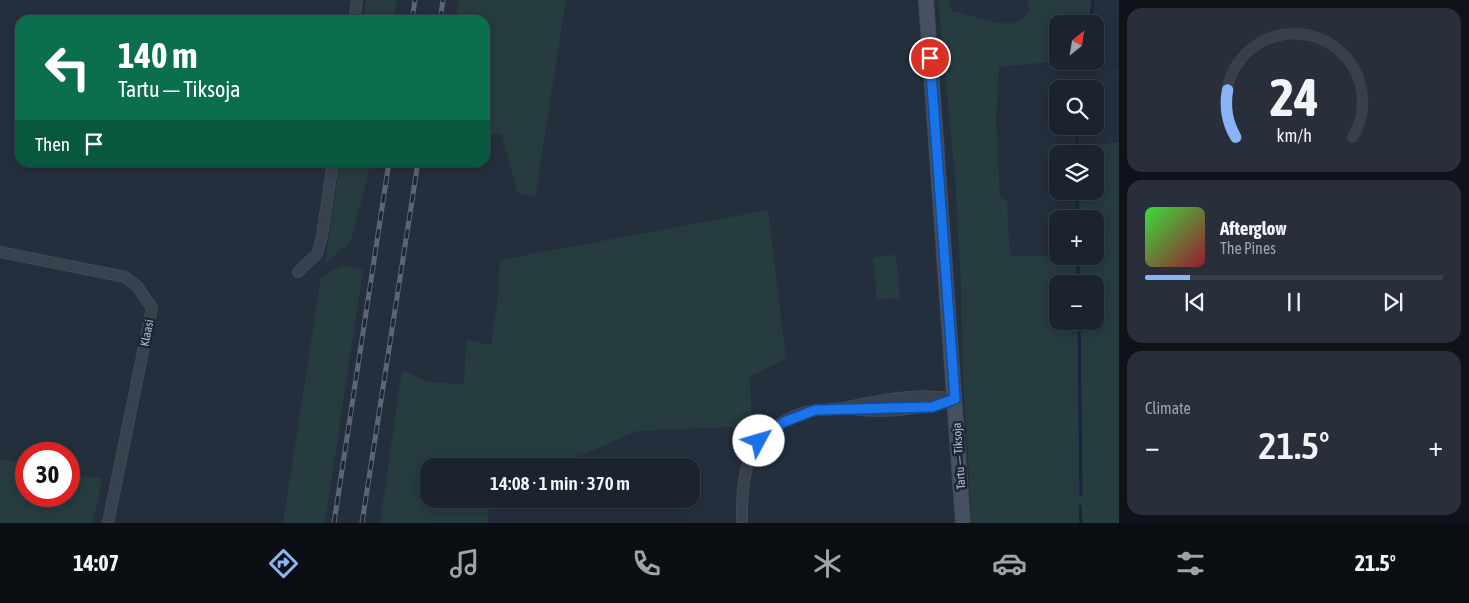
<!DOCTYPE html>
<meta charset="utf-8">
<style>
:root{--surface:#1b232e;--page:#282f3a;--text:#f1f3f6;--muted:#a0a4aa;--line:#39404a;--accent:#8ab4f8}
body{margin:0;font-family:"Asap Condensed",sans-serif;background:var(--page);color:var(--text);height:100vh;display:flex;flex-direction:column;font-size:19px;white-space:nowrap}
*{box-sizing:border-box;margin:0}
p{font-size:16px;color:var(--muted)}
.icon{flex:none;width:28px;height:28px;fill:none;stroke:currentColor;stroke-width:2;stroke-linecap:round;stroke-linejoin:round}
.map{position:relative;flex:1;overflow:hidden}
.side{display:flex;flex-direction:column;gap:8px;padding:8px;background:#0f1319;width:350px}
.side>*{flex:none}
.banner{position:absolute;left:15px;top:15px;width:475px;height:152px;border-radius:15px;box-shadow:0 2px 12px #0003,0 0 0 1px var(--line);background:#0b6e4f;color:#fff;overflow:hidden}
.needle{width:32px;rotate:30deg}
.buttons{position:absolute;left:1049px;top:15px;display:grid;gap:10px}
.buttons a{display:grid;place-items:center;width:55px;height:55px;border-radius:10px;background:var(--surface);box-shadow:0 2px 12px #0003,0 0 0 1px var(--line);font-size:25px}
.speed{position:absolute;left:15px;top:442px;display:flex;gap:10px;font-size:25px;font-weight:700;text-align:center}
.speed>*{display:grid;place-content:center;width:65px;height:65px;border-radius:50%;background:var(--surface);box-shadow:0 2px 12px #0003,0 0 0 1px var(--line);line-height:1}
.speed .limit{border:8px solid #d22;background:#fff;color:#111}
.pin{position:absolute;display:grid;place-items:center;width:42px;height:42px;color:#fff;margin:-21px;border:2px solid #fff;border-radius:50%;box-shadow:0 1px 5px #0007}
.me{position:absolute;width:55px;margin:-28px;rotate:51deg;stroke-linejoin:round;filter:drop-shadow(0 0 4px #0008)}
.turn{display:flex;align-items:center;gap:18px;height:105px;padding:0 20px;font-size:22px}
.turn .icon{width:65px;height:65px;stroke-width:2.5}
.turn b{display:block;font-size:35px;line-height:42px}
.then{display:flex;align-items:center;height:48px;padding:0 20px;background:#0003;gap:10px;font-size:19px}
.big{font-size:38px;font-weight:600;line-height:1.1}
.side .tile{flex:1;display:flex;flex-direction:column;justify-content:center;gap:8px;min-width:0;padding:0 18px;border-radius:15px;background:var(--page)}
.side .dial{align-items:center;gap:0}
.dial svg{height:130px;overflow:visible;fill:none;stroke:var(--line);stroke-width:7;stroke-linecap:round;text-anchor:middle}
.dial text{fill:var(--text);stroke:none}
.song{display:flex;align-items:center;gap:15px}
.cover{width:60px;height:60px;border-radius:8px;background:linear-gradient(135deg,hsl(120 70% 55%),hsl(350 70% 35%))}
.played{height:5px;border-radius:2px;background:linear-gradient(90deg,var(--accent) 15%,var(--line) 15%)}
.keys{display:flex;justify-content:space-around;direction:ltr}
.heat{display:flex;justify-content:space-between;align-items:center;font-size:28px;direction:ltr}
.trip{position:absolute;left:420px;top:458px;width:280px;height:50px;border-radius:15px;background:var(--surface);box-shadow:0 2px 12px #0003,0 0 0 1px var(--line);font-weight:600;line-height:50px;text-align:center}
.tabs{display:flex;height:80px;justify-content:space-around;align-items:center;background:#0b0e12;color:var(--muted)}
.tabs .icon{width:35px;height:35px}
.tabs .current{color:var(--accent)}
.tabs b{font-size:22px;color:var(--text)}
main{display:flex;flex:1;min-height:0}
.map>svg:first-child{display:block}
.green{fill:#263c3f;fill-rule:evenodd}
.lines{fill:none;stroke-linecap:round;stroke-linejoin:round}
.stream{stroke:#17263c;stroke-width:3}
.street-casing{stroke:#414a57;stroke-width:12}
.secondary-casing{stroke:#414a57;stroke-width:16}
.street{stroke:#38414e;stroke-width:10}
.secondary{stroke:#465061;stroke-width:14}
.rail-casing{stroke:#5a6575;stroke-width:5}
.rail{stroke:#1d2633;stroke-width:3;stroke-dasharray:9;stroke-linecap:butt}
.route-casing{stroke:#114b97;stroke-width:12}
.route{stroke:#1a73e8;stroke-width:9}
.labels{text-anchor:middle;stroke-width:5;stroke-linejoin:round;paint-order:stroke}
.street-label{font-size:12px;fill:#b4bcc9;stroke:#1d2633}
</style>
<main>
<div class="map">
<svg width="1119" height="523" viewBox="0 0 1119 523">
<rect width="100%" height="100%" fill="#242f3e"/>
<g class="green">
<polygon points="366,0 397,0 394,20 363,20"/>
<polygon points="459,0 566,0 535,198 517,193 502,135 485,134 485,20 455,20"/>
<path d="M938,0h12l1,11c18,3 50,17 67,11 4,-2 9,-8 12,-11l-3,-11h66l-3,24h-32v37h3l-62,6 -3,51 4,79 7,4 3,55h85v-37h-17l-1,-28h18v-37h-18v-6l42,-6v381h-147l-10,-160 -1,-78 -6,-108zM1058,284h37v37h-37z"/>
<polygon points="340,163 371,163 352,237 348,244 325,264"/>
<polygon points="768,210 786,359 750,376 752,429 741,437 731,427 637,431 558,466 429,466 429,499 491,499 487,523 380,523 402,369 427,382 464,384 466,340 491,345 497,305 500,260"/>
<polygon points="896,255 900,298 877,300 873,257"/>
<polygon points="343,265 363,270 325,523 283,523 321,277"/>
<polygon points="0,459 26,464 26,496 69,496 69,473 102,479 93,523 0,523"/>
</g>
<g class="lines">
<g class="stream">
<polyline points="1090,24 1093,0"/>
<polyline points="1118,64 1119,65"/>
<polyline points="1077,128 1077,154"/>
<polyline points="1077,191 1078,219"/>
<polyline points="1078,256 1078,284"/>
<polyline points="1079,321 1081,495"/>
<polyline points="1080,506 1081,523"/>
</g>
<g class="street-casing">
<g id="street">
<polyline points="354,20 357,0"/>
<polyline points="0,252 125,277 137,286 152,308 108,523"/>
<polyline points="298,272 317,254 322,236 333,162"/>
<path d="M845,408c34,6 75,2 107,-8"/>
<path d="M742,523c-1,-52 5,-90 60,-110 13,-4 27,-3 41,-5 37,-8 74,-16 112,-9"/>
</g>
</g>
<g class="secondary-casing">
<polyline id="secondary" points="926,0 963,523"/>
</g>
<use href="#street" class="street"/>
<use href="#secondary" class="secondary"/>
<g class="rail-casing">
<g id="rail">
<polyline points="412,20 415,0"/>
<polyline points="440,20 443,0"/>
<polyline points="334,523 389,162"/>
<polyline points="362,523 418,162"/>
</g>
</g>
<use href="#rail" class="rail"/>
</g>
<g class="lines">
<g class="route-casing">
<polyline id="route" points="759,441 784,422 815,410 932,407 955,399 930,58"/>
</g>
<use href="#route" class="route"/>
</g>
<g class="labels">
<g class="street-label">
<text transform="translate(147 333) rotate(-79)" y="4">Klaasi</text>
<text transform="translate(959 456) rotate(-94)" y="4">Tartu — Tiksoja</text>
</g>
</g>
</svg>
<div class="buttons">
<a><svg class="needle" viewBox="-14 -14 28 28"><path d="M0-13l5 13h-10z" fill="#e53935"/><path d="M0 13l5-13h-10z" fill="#a0a4aa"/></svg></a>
<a><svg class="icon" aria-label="search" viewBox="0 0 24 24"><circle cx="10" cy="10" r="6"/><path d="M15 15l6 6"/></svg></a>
<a><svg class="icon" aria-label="layers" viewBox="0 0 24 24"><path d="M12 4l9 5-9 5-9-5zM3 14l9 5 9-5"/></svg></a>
<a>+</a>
<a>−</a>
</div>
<div class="speed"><div class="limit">30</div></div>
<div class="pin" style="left:930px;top:58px;background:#d93025"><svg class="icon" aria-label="arrive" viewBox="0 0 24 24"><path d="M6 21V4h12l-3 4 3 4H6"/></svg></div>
<svg class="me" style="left:759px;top:441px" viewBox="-20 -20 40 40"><circle r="19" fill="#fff"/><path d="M0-13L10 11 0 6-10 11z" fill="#1a73e8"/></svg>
<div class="trip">14:08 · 1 min · 370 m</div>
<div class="banner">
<div class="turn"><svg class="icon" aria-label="left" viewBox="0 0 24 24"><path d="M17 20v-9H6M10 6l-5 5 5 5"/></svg><div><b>140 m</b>Tartu — Tiksoja</div></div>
<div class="then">Then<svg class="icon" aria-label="arrive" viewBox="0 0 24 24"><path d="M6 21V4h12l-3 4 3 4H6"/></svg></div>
</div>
</div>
<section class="side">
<div class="tile dial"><svg viewBox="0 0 100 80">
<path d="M14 69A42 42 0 1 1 86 69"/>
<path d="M14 69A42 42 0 0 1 9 40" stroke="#8ab4f8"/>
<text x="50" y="56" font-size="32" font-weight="700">24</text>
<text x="50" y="72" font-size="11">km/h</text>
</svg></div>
<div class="tile">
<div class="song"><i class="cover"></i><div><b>Afterglow</b><p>The Pines</p></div></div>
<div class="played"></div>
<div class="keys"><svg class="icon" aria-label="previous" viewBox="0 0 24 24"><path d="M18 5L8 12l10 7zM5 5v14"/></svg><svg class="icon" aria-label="pause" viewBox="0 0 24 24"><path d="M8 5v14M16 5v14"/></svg><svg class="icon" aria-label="next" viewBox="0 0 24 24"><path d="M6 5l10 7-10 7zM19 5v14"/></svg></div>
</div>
<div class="tile"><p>Climate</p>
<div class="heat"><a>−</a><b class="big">21.5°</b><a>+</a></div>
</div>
</section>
</main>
<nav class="tabs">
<b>14:07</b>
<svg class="icon current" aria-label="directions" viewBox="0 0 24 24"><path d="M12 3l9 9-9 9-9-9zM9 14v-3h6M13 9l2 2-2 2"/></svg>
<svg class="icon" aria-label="music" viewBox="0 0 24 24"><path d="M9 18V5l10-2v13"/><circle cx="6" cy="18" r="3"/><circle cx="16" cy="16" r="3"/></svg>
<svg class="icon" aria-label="phone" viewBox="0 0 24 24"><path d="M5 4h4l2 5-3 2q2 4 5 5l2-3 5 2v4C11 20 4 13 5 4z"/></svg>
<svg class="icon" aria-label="climate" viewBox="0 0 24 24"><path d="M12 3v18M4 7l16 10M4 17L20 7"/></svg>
<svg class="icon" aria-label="car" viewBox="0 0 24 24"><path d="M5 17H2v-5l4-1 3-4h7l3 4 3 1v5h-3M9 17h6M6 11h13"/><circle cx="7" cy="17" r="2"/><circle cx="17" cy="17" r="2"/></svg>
<svg class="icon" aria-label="filters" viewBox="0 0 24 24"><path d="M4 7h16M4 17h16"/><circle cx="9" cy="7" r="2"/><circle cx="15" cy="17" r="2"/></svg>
<b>21.5°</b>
</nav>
